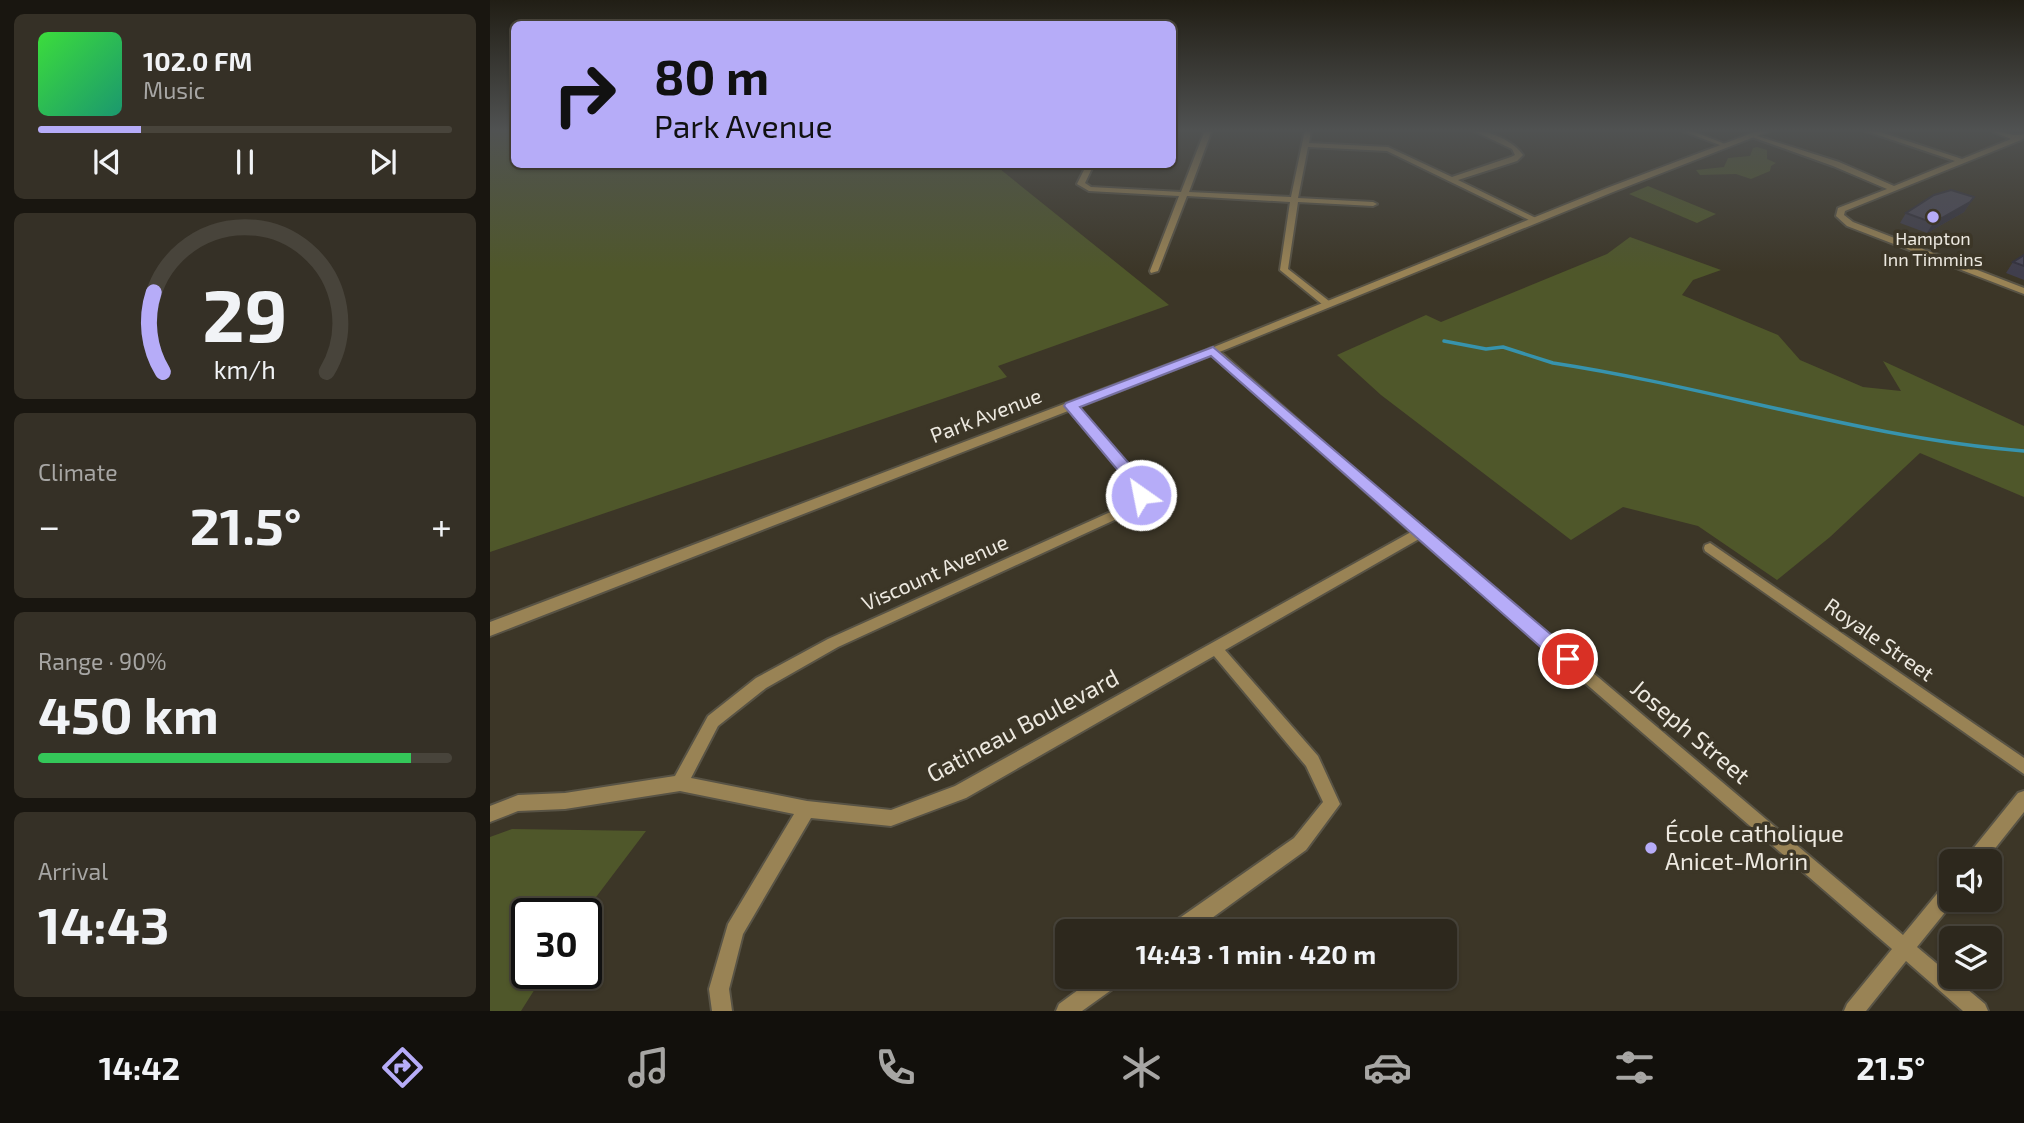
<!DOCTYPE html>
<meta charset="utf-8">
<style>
:root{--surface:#2d281d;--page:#353026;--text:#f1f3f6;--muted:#a7a6a4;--line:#48443b;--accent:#b6acf8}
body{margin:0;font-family:"Exo 2",sans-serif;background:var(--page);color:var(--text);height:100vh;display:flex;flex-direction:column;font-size:26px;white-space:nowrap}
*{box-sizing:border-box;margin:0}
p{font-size:23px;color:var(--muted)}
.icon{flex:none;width:38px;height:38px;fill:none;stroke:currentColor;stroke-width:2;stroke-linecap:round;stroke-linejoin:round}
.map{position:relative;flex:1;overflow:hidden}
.drawer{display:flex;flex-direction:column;gap:14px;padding:14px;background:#191610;width:490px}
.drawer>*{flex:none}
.top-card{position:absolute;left:21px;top:21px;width:665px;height:147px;border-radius:10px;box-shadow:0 2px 5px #0004,0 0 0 2px var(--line);background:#b6acf8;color:#111;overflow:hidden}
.controls{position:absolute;left:1449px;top:849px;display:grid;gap:14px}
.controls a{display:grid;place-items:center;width:63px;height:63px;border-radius:10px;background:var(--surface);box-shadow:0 2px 5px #0004,0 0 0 2px var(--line);font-size:35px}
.speed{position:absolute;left:21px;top:898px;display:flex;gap:14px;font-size:35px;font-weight:700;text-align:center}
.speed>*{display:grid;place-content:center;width:91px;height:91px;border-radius:50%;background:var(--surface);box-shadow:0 2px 5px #0004,0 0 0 2px var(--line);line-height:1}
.speed .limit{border:4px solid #111;border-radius:10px;background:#fff;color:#111}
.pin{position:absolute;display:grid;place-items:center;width:60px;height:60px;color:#fff;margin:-30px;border:4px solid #fff;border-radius:50%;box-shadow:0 2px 7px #0007}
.me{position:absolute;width:77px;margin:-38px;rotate:327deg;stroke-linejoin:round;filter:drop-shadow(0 0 5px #0008)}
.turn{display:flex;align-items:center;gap:24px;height:147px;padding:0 28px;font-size:32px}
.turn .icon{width:91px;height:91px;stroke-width:2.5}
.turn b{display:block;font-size:49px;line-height:60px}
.big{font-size:52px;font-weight:700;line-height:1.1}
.drawer .card{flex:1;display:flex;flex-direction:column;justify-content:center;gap:10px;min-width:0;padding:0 24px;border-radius:10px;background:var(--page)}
.drawer .dial{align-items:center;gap:0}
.dial svg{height:182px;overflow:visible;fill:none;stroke:var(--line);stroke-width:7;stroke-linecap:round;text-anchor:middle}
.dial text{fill:var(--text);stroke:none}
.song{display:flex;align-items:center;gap:21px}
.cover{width:84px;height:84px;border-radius:10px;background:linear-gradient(135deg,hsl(120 70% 55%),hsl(160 70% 35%))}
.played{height:7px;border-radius:4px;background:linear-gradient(90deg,var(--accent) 25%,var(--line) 25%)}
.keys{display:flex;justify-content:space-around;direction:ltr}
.heat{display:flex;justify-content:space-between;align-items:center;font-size:38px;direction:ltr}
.charge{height:10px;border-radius:5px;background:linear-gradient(90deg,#34c759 90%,var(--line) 0)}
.trip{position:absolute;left:565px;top:919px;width:402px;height:70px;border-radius:10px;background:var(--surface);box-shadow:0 2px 5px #0004,0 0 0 2px var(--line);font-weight:700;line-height:70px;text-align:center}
.tab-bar{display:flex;height:112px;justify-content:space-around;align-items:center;background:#12100c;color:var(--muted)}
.tab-bar .icon{width:49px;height:49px}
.tab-bar .selected{color:var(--accent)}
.tab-bar b{font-size:32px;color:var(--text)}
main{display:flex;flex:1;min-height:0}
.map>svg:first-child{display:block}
.green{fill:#4f572a}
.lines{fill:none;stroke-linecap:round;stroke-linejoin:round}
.stream{stroke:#3793ad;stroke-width:3.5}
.minor-casing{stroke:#585345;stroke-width:4}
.tertiary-casing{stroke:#585345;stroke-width:4}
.minor{fill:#998355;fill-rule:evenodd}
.tertiary{fill:#998355;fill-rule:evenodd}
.wall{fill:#403e4c}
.shaded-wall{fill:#34323e}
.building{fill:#4a4858;stroke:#34323e;stroke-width:2}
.route{fill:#b6acf8;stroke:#7670a1;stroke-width:2}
.poi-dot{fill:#b6acf8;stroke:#3c3627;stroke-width:2.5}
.labels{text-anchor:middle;stroke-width:7;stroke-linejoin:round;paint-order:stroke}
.far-poi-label{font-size:18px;fill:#ede9e0;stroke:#3c3627}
.street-label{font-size:21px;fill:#ede9e0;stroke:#3c3627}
.near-street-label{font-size:24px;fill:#ede9e0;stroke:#3c3627}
.near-poi-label{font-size:24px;fill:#ede9e0;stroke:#3c3627;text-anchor:start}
</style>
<main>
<section class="drawer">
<div class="card">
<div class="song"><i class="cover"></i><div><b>102.0 FM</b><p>Music</p></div></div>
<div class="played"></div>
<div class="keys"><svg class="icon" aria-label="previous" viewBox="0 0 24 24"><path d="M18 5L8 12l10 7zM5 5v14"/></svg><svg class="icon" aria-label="pause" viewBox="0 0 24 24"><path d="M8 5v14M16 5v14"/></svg><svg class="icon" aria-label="next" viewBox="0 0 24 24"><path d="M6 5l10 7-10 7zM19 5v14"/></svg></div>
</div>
<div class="card dial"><svg viewBox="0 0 100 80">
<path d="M14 69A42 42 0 1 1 86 69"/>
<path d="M14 69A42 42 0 0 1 10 34" stroke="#b6acf8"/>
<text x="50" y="56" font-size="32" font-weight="700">29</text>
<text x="50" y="72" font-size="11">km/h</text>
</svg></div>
<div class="card"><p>Climate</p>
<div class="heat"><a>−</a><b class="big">21.5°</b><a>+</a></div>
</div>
<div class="card"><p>Range · 90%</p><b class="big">450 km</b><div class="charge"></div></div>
<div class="card"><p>Arrival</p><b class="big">14:43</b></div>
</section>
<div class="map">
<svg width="1534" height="1011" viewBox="0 0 1534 1011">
<rect width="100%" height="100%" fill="#3c3627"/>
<g class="green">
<polygon points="0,130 24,130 24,164 505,165 679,305 508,366 517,377 0,552"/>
<polygon points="1267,147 1277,150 1277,159 1286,163 1281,166 1280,171 1261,179 1246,174 1210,175 1206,170 1234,167 1238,158 1260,156 1263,148"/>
<polygon points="1158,186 1226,214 1207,223 1139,194"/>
<polygon points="1140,237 1231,270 1203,280 1192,295 1288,335 1310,360 1373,387 1411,391 1393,361 1534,426 1534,497 1430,453 1340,537 1287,580 1208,526 1133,507 1081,540 891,395 847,355 936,315 951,322 1117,254"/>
<polygon points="22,829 156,831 94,913 37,914 37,973 55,973 31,1011 0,1011 0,837"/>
</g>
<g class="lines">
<path class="stream" d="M954,341l42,8 17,-2 50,16c158,24 311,75 471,88"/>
<g class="minor-casing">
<g id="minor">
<path d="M715,130h7l-23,62 102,5 14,-67h6l-2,13 79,4 64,30 59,-20 4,-2 -3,-6 -40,-19c16,0 42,11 51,25l-6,6 -59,19 82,40 -7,2 -146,-71 -79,-4 -10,51 75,4 4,2 -4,2 -75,-4 -10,67 41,32v4h-6l-43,-35 10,-68 -103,-6 -29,75 -7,2 -1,-2 29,-75 -90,-5 -12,-7 10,-20h7l-9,19 6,4 90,5z"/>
<polygon points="1190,130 1200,130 1240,146 1235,147"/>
<path d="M1373,130h11l88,29 49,-20 -22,-9c12,0 24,8 35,4v4l-3,2 -176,71 -1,4 9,7 171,66v6l-177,-68 -11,-10 2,-8 49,-19 -54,-23 -84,-30 5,-1 85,27 55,24 61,-25z"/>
<polygon points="723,348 727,349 934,530 1413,935 1455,884 1461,881 1461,900 1465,900 1427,947 1495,1004 1498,1011 1473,1011 1416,961 1376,1011 1354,1011 1357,1004 1402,949 929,539 735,650 828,756 850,804 816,850 704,931 679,931 681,924 804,838 833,802 816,766 724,656 476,798 401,826 321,818 253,934 239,989 242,1011 222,1011 219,989 238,924 304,814 190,791 75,809 28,811 0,822 0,806 28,795 75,793 185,776 218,716 266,678 338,639 636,505 645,494 643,487 577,408 576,406 577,404 585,404 653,483 657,495 644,511 348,647 276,688 228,726 201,778 317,801 401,810 465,786 921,532 719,353 719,349"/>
<polygon points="1220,543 1534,758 1534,774 1215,551 1214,548 1215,545"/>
<polygon points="1534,791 1534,812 1495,861 1475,861 1478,855 1528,793"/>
<polygon points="607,976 633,976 631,983 592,1011 566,1011 569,1004"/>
</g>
</g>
<g class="tertiary-casing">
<polygon id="tertiary" points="1270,130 1282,130 1123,192 727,353 0,636 0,622 719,349 1117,188"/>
</g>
<use href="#minor" class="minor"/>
<use href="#tertiary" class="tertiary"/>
</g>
<g class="wall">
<polygon points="1484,197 1474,212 1437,233 1410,223 1416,213"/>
<polygon points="1534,255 1534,280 1516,273 1523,262"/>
</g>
<polygon class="shaded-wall" points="1484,197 1474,212 1437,233 1443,223"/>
<g class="building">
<polygon points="1461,190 1484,197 1480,202 1443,223 1416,213 1444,195"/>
<polygon points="1534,255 1534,266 1523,262"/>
</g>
<linearGradient id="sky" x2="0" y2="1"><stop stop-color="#211e15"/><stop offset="0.48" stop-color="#505252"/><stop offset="1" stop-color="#505252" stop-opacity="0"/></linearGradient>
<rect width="1534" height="272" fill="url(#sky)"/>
<polygon class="route" points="723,347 1084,654 1087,659 1084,665 1078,667 1071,665 721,356 590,407 655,482 659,495 657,499 646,499 642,487 574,406 576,403"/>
<g class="poi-dot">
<circle cx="1443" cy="217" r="7"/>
<circle cx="1161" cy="848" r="7"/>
</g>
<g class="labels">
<g class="far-poi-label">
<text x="1443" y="245">Hampton<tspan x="1443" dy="21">Inn Timmins</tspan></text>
</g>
<g class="street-label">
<text transform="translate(496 416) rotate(-21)" y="7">Park Avenue</text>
<text transform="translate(445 573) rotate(-24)" y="7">Viscount Avenue</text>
<text transform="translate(1389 640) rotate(35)" y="7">Royale Street</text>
</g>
<g class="near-street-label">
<text transform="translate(533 726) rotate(-28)" y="8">Gatineau Boulevard</text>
<text transform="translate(1200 732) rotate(40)" y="8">Joseph Street</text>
</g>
<g class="near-poi-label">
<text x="1175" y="842">École catholique<tspan x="1175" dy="28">Anicet-Morin</tspan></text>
</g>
</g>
</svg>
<div class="controls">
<a><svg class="icon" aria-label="sound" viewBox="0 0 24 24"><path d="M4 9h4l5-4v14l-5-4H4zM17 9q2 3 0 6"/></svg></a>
<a><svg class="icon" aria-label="layers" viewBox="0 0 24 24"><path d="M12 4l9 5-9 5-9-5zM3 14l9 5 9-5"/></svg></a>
</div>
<div class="speed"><div class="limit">30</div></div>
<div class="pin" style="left:1078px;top:659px;background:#d93025"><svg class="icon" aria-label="arrive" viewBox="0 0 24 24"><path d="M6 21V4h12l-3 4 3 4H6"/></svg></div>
<svg class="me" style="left:651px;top:495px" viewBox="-20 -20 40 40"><circle r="17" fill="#b6acf8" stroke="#fff" stroke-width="3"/><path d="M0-11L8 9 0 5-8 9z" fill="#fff"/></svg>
<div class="trip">14:43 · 1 min · 420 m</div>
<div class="top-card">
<div class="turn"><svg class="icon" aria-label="right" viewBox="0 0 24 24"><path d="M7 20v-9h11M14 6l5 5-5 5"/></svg><div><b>80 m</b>Park Avenue</div></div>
</div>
</div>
</main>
<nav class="tab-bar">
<b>14:42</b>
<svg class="icon selected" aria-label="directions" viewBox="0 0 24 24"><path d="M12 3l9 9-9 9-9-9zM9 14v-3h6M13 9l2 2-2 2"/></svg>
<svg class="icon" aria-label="music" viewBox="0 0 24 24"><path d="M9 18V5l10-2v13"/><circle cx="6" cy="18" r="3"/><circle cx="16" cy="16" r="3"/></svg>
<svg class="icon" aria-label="phone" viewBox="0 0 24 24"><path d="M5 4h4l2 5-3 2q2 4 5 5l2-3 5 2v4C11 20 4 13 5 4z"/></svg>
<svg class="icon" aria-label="climate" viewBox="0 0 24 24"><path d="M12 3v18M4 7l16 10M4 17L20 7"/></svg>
<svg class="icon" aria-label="car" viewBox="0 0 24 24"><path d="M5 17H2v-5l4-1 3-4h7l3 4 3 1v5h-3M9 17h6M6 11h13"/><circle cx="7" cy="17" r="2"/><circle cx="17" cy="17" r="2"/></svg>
<svg class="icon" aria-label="filters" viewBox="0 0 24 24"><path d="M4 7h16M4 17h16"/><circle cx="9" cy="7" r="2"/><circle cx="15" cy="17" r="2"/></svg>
<b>21.5°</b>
</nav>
